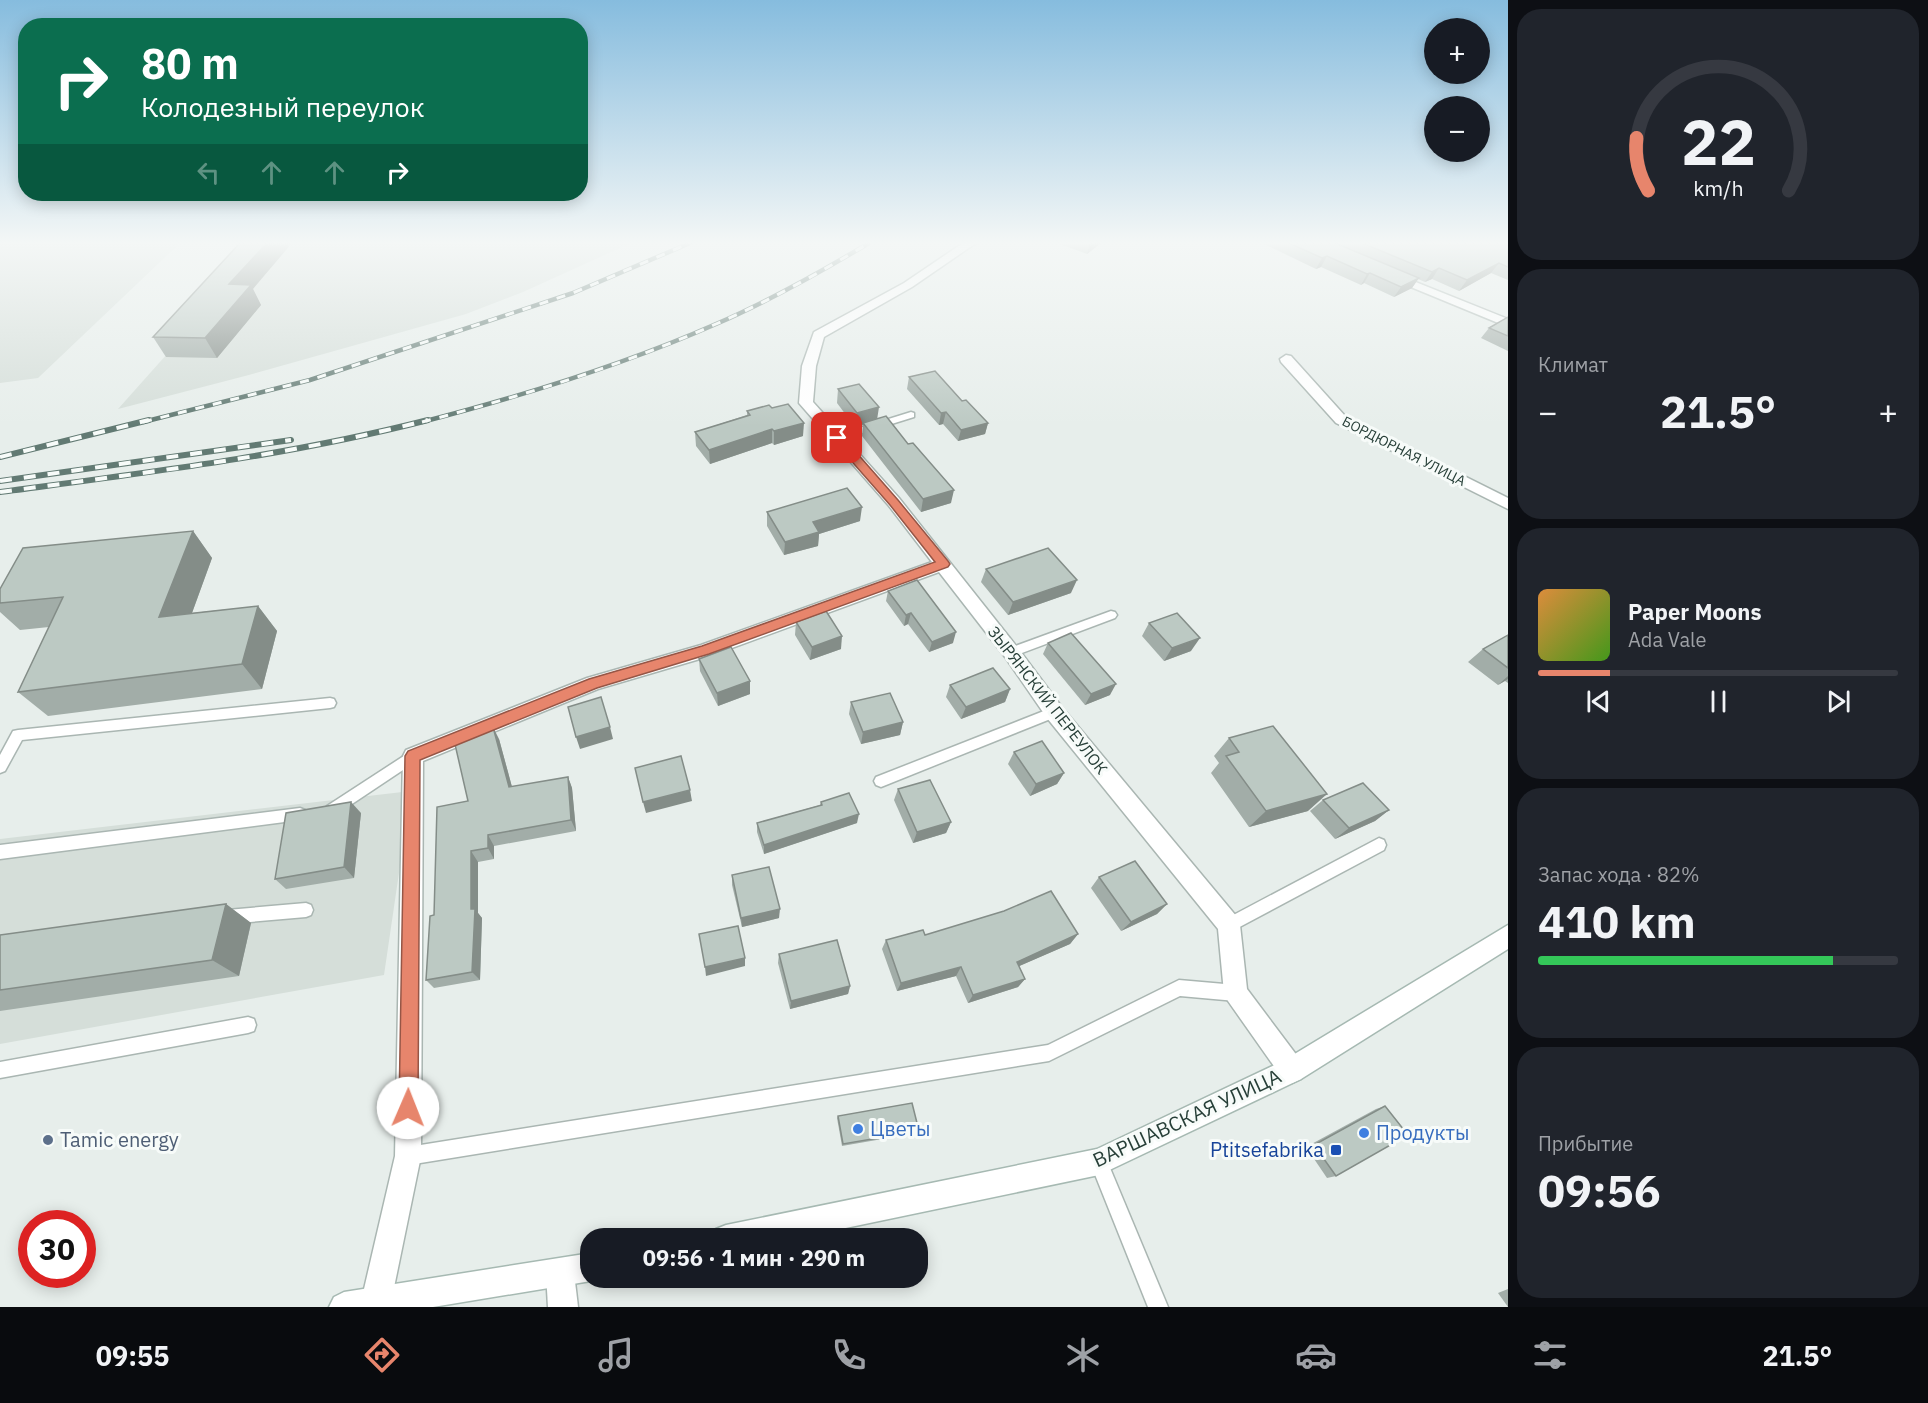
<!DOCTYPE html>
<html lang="ru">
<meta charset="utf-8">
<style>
:root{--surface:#171b24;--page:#20242c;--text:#f1f3f6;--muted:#9ea1a6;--line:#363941;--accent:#e7856c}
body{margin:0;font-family:"IBM Plex Sans",sans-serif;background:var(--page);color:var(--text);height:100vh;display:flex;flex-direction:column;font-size:22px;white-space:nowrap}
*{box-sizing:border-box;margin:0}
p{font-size:20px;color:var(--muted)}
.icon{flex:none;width:33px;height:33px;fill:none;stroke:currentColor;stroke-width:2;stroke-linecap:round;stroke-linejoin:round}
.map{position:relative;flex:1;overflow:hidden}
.side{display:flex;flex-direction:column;gap:9px;padding:9px;background:#0d0f14;width:420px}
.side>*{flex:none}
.top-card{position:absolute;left:18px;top:18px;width:570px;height:183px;border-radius:24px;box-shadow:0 3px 15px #0003;background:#0b6e4f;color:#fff;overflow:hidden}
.tools{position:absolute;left:1424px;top:18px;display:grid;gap:12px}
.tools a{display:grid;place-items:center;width:66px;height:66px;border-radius:50%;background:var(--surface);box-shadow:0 3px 15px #0003;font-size:30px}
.speed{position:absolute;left:18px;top:1210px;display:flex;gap:12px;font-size:30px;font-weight:700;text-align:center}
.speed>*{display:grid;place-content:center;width:78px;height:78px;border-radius:50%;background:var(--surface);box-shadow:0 3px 15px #0003;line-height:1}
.speed .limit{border:9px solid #d22;background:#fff;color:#111}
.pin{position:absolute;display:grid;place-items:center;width:51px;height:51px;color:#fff;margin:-26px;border-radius:12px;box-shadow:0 3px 9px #0006}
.me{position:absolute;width:66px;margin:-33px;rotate:1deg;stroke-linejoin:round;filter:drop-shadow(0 0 4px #0008)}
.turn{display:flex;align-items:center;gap:21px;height:126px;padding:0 24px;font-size:27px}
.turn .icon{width:78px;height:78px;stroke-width:2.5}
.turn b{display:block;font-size:42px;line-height:51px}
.lanes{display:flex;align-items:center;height:57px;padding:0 24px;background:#0003;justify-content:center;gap:30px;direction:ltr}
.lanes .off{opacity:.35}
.big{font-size:45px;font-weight:700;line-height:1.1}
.side .card{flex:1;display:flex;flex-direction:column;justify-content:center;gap:9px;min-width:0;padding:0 21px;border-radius:24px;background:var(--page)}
.side .dial{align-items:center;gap:0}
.dial svg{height:156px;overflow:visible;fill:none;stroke:var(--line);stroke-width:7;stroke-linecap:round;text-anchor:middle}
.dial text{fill:var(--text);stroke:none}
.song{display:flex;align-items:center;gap:18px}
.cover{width:72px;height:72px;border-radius:9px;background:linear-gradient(135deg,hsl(30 70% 55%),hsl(100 70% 35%))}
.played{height:6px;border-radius:3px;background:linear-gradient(90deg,var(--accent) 20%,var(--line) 20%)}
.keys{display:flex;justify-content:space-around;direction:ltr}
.heat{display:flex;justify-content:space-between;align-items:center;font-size:33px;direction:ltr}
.charge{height:9px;border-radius:4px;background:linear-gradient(90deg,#34c759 82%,var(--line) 0)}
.trip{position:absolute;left:580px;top:1228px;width:348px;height:60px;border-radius:24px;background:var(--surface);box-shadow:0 3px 15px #0003;font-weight:700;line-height:60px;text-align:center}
.tabs{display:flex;height:96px;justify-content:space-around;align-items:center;background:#090b0e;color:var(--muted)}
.tabs .icon{width:42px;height:42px}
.tabs .on{color:var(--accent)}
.tabs b{font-size:27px;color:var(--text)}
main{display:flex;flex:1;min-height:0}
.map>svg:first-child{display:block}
.built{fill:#d5ded9}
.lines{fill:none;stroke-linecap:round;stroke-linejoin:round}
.service-casing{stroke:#aab6b2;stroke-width:3}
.minor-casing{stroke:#aab6b2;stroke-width:3}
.secondary-casing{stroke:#a6b9b2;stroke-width:3}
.service{fill:#fff;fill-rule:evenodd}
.minor{fill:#fff;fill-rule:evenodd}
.secondary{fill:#fff;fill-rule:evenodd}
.rail-far1-casing{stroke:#627a73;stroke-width:4.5}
.rail-casing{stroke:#627a73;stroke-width:6}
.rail-far1{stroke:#f7fbf9;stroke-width:3;stroke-dasharray:9;stroke-linecap:butt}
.rail{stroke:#f7fbf9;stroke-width:4;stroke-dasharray:12;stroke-linecap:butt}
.wall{fill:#a2ada8}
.shaded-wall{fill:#848d88}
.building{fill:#bcc9c3;stroke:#848d88;stroke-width:1.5}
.route{fill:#e7856c;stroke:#965646;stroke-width:1.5}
.shop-dot{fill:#3f7fe0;stroke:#f7fbf9;stroke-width:2}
.service-dot{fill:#5c6f8a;stroke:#f7fbf9;stroke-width:2}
.transit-dot{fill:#1a4fb4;stroke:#f7fbf9;stroke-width:2}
.labels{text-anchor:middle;stroke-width:6;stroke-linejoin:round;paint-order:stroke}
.far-street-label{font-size:14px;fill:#273f38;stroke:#f7fbf9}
.street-label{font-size:16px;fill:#273f38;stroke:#f7fbf9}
.near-street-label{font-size:20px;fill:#273f38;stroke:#f7fbf9}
.near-shop-label{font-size:20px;fill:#366cbe;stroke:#f7fbf9;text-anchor:start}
.near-service-label{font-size:20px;fill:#4e5e75;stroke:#f7fbf9;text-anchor:start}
.near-transit-label{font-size:20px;fill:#164399;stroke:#f7fbf9;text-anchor:end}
</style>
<main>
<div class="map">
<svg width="1508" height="1307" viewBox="0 0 1508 1307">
<rect width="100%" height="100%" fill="#e7eeeb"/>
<g class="built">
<polygon points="0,243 180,243 38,378 0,383"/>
<polygon points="266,243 631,243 523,292 466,314 245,376 118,409"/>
<polygon points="411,791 384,975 0,1044 0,839"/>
</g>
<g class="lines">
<g class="service-casing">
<g id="service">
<polygon points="911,412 914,413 914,417 837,441 832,438 834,436"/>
<polygon points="1111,611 1115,612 1117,615 1115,618 1011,657 1007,655 1005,652 1007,649"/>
<polygon points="330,698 334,699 336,703 334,707 330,708 22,740 5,771 0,773 0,755 13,731 18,730"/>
<polygon points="1054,707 1058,708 1060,712 1058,716 881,787 876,785 874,781 876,777"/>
<polygon points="413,750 418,752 420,756 418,760 337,814 332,816 327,814 325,810 327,806"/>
<polygon points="300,808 305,810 307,814 305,818 300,820 0,859 0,845"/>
<polygon points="1379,838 1384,840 1386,845 1384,850 1234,930 1229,932 1224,930 1221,925 1224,920"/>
<polygon points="306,903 311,905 313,910 311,915 306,917 227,924 222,922 219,917 222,912 227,910"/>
<polygon points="1179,980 1236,985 1242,987 1244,993 1242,999 1236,1001 1180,996 1049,1061 408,1165 402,1162 399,1156 402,1150 408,1147 1048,1045"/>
<polygon points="248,1017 254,1019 256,1025 254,1031 248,1033 0,1078 0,1062"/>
<polygon points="1099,1153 1105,1156 1168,1307 1148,1307 1090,1162 1093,1156"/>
</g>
</g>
<g class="minor-casing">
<g id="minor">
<polygon points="963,243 976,243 912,287 824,337 816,366 813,402 899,498 1017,647 1061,706 1237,917 1240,925 1247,989 1301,1061 1305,1070 1301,1079 1292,1083 1283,1079 1228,1001 1224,993 1218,929 1047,718 1005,657 939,572 710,656 598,689 423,761 421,1156 391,1302 388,1307 364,1307 361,1302 395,1156 403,756 406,750 587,678 701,645 932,562 889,506 799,403 802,366 814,332 904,283"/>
<polygon points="1393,273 1508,319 1508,327 1389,278 1387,276"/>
<polygon points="1286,355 1291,356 1346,417 1508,498 1508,509 1336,423 1281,362 1280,359"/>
<polygon points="560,1259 570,1263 574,1273 578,1307 548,1307 546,1273 550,1263"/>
</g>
</g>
<g class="secondary-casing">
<g id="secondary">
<polygon points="1508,925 1508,949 1301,1079 1099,1175 793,1239 712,1239 716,1229 726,1225 1097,1149 1283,1061"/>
<polygon points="591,1253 591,1278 599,1278 591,1281 433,1307 329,1307 334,1297 344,1292"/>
</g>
</g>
<use href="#service" class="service"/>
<use href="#minor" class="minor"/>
<use href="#secondary" class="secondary"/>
<g class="rail-far1-casing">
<g id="rail-far1">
<polyline points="143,422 310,380 573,293 690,243"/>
<path d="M422,422c100,-26 199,-56 294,-98 53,-23 103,-51 153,-81"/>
</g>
</g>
<g class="rail-casing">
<g id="rail">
<polyline points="0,457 149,420"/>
<polyline points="0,481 291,440"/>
<path d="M0,492c143,-19 288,-36 428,-72"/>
</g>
</g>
<use href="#rail-far1" class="rail-far1"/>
<use href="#rail" class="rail"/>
</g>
<g class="wall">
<polygon points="1057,243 1101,243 1087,254"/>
<polygon points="1262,243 1508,243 1508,280 1491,273 1459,291 1432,279 1425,282 1418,279 1412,288 1394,297 1364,283 1361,285 1321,267 1316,269"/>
<polygon points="253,289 261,305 217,358 166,357 153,337"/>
<polygon points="1508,317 1508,351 1481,338 1489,328"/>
<polygon points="909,377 962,401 988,423 985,434 958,441 943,424 939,425 907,389"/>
<polygon points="838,389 877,419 951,503 921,512 862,436 863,425 855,427 837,403"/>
<polygon points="772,408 803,436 774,445 772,443 710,464 696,446 695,432 747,415 747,411"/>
<polygon points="767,512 860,521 819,534 818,546 784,555 767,526"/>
<polygon points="193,531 212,558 192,613 258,606 277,631 262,689 48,716 18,692 49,627 20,630 0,612 0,589"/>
<polygon points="986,569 1071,593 1008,615 981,582"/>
<polygon points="888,591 953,643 929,652 908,624 904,626 886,601"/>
<polygon points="796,622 841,649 810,660 795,635"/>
<polygon points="1149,623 1191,651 1164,661 1142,636"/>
<polygon points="1508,635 1508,683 1505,681 1498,685 1468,662 1483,649"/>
<polygon points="1048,643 1110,695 1085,705 1043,654"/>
<polygon points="699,659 750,694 718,706 700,671"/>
<polygon points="950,685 1010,689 1005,702 961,719 946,697"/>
<polygon points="851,702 903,722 900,735 861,744 849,714"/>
<polygon points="1229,738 1308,811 1249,827 1211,773 1219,763 1214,756"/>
<polygon points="499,739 512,787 568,777 572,788 576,831 494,846 494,859 478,862 478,913 482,918 480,980 434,988 426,980 434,915"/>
<polygon points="1014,752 1064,773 1057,784 1030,796 1008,764"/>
<polygon points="898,789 951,822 946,833 913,843 894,800"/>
<polygon points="1323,800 1389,810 1375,821 1335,839 1310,811"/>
<polygon points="821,802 857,823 764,854 757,832 757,823 820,805"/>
<polygon points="361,813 354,878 286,889 275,879"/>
<polygon points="732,875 779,918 742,927 732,885"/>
<polygon points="1099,877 1167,904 1157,914 1121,931 1091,888"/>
<polygon points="226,904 251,923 239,976 0,1011 0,935"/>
<polygon points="1078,934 1070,944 1019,966 1025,979 1018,987 968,1003 956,976 897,991 882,949 886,940 925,935"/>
<polygon points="779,954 850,986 848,994 790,1009 778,963"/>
<polygon points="1385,1106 1336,1176 1327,1178 1306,1147 1376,1109"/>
<polygon points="838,1116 919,1131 917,1133 842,1146 837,1118"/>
<polygon points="1508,1289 1508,1307 1498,1293"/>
</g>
<g class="shaded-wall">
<polygon points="267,243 292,243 253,289 261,305 217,358 205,338 229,284"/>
<polygon points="1090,243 1101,243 1087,254"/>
<polygon points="1327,256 1321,267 1316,269 1322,258"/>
<polygon points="1499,263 1491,273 1459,291 1467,280"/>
<polygon points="1439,268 1432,279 1425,282 1432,272"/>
<polygon points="1370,273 1364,283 1361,285 1367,274"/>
<polygon points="1419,278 1412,288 1394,297 1401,287"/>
<polygon points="879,407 877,420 855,427 857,413"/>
<polygon points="946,412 943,424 939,425 941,413"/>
<polygon points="804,423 803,436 774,445 774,431"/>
<polygon points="988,423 985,434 958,441 961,430"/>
<polygon points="772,429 772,443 710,464 709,450"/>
<polygon points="954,490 951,503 921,512 923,499"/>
<polygon points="862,507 860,521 819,534 818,546 784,555 785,542 813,522"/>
<polygon points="193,531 212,558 181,643 159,617"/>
<polygon points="1077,580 1071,593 1008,615 1013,602"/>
<polygon points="258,606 277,631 262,689 242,664"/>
<polygon points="911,613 908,624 904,626 906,615"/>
<polygon points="956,632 953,643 929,652 932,642"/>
<polygon points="842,636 841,649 810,660 812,647"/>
<polygon points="1200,638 1191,651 1164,661 1172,648"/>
<polygon points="1508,676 1508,679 1498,685"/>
<polygon points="750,681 750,694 718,706 717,693"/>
<polygon points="1116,684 1110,695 1085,705 1091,694"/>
<polygon points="1010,689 1005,702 961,719 966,707"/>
<polygon points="903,722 900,735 861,744 863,732"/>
<polygon points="493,727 499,739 515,798 509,787"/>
<polygon points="610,727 613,739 580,749 576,737"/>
<polygon points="1064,773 1057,784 1030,796 1036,784"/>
<polygon points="568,777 572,788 576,831 571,820"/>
<polygon points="690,790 692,801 646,813 643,802"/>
<polygon points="1327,794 1308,811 1249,827 1266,811"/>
<polygon points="351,802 361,813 354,878 344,867"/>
<polygon points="1389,810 1375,821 1335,839 1349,828"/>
<polygon points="859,814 857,823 764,854 764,845"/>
<polygon points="951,822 946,833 913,843 917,832"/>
<polygon points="488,835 494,846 494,859 488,848"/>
<polygon points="471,851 478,862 478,913 482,918 480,980 472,972 471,909"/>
<polygon points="226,904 251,923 239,976 212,960"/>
<polygon points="1167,904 1157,914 1121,931 1131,922"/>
<polygon points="780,909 779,918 742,927 741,918"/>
<polygon points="1078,934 1070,944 1010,970 1017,962"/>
<polygon points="745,958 745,966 706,976 705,967"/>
<polygon points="961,967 956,976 897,991 901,983"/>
<polygon points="1025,979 1018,987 968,1003 973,995"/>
<polygon points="850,986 848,994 790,1009 791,1001"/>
</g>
<g class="building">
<polygon points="240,243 267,243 229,284 251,285 205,338 153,337"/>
<polygon points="1289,243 1335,243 1419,278 1401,287 1370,273 1367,274 1327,256 1322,258"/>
<polygon points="1362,243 1508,243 1508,267 1499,263 1467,280 1439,268 1432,272"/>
<polygon points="1508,317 1508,336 1489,328"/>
<polygon points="935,371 962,401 966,400 988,423 961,430 946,412 941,413 909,377"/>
<polygon points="859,384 879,407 857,413 838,389"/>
<polygon points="788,404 804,423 774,431 772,429 709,450 695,432 750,415 747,411 769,405 772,408"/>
<polygon points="886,416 908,444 913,443 954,490 923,499 863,423"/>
<polygon points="847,488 862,507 813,522 819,532 785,542 767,512"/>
<polygon points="193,531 159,617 258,606 242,664 18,692 63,597 0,603 0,589 23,548"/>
<polygon points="1048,548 1077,580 1013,602 986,569"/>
<polygon points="917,580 956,632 932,642 911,613 906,615 888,591"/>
<polygon points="826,611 842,636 812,647 796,622"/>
<polygon points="1177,613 1200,638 1172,648 1149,623"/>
<polygon points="1071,633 1116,684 1091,694 1048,643"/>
<polygon points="1508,635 1508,668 1483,649"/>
<polygon points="731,647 750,681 717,693 699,659"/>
<polygon points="993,668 1010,689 966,707 950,685"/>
<polygon points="890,693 903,722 863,732 851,702"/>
<polygon points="601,697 610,727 576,737 568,707"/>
<polygon points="1273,726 1327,794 1266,811 1226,756 1239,752 1229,738"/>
<polygon points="493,727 509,787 568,777 571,820 488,835 488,848 471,851 471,909 475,909 472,972 426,980 430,916 434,915 437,807 468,801 454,740"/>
<polygon points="1042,741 1064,773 1036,784 1014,752"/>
<polygon points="681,756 690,790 643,802 635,768"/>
<polygon points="930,780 951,822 917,832 898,789"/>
<polygon points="1363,783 1389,810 1349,828 1323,800"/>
<polygon points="849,793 859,814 764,845 757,823 822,805 821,802"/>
<polygon points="351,802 344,867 275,879 286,813"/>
<polygon points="1135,861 1167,904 1131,922 1099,877"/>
<polygon points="769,867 780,909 741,918 732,875"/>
<polygon points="1051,891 1078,934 1017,962 1025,979 973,995 961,967 901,983 886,940 923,930 925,935 1004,911"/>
<polygon points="226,904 212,960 0,990 0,935"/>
<polygon points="738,926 745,958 705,967 699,934"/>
<polygon points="837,940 850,986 791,1001 779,954"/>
<polygon points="912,1103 919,1131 843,1144 838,1116"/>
<polygon points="1385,1106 1408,1135 1336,1176 1314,1145"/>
</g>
<linearGradient id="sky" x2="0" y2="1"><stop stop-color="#86bcde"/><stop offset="0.57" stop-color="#f4f7f6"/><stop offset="1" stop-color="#f4f7f6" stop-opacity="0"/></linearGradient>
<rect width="1508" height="426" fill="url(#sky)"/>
<polygon class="route" points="837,434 841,435 898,500 948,561 950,564 948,567 709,654 597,688 420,760 418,1108 415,1115 408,1118 402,1115 399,1108 405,756 408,751 589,679 702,646 935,562 890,505 833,440 831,438"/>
<g class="shop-dot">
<circle cx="858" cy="1129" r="6"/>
<circle cx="1364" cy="1133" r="6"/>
</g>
<circle class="service-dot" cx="48" cy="1140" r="6"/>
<rect class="transit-dot" x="1330" y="1144" width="12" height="12" rx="3"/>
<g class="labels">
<g class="far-street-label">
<text transform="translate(1404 451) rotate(27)" y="5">БОРДЮРНАЯ УЛИЦА</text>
</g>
<g class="street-label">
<text transform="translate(1048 700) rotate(52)" y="6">ЗЫРЯНСКИЙ ПЕРЕУЛОК</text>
</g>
<g class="near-street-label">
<text transform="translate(1187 1118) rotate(-25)" y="7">ВАРШАВСКАЯ УЛИЦА</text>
</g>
<g class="near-shop-label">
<text x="870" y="1136">Цветы</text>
<text x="1376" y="1140">Продукты</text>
</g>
<g class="near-service-label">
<text x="60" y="1147">Tamic energy</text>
</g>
<g class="near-transit-label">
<text x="1324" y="1157">Ptitsefabrika</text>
</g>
</g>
</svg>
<div class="tools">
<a>+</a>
<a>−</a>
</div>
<div class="speed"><div class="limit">30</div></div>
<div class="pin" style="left:837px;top:438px;background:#d93025"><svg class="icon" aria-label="arrive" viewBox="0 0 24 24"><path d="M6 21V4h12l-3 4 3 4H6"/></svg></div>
<svg class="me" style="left:408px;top:1108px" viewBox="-20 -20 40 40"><circle r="19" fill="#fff"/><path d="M0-13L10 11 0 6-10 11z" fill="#e7856c"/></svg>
<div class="trip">09:56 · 1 мин · 290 m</div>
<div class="top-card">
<div class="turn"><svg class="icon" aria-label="right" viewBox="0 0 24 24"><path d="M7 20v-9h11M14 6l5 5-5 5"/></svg><div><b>80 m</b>Колодезный переулок</div></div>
<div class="lanes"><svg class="icon off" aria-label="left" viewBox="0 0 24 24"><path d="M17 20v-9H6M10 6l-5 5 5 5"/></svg><svg class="icon off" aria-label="ahead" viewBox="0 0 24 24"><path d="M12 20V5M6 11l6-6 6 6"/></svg><svg class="icon off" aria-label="ahead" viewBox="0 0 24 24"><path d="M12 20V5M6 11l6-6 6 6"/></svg><svg class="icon" aria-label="right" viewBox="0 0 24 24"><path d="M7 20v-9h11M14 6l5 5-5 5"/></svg></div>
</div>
</div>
<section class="side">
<div class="card dial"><svg viewBox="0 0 100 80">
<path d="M14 69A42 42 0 1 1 86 69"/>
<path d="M14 69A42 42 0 0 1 8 42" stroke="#e7856c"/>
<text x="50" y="56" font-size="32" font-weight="700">22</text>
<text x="50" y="72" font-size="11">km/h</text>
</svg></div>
<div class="card"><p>Климат</p>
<div class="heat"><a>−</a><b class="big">21.5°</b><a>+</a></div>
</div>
<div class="card">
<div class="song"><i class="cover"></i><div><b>Paper Moons</b><p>Ada Vale</p></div></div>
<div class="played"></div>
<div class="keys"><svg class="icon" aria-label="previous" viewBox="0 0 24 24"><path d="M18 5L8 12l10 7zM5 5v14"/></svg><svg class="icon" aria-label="pause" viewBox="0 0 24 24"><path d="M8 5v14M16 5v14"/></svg><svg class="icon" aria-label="next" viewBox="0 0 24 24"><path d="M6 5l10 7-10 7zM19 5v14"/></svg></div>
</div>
<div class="card"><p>Запас хода · 82%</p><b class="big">410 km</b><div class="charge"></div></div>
<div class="card"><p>Прибытие</p><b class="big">09:56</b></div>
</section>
</main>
<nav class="tabs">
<b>09:55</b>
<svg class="icon on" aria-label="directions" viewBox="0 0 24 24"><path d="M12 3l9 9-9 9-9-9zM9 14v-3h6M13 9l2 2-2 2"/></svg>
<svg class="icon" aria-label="music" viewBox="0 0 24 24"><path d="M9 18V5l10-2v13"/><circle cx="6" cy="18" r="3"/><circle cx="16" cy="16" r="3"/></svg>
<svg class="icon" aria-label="phone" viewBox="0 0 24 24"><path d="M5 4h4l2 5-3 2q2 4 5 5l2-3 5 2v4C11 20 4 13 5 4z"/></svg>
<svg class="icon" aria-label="climate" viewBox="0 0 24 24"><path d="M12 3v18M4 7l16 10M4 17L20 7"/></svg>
<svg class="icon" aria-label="car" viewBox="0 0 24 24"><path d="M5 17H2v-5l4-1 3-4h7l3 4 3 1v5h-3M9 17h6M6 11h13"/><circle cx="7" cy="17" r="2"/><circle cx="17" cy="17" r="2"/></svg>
<svg class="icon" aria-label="filters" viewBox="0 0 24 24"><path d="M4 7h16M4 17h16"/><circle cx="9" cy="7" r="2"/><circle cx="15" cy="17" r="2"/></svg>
<b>21.5°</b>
</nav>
